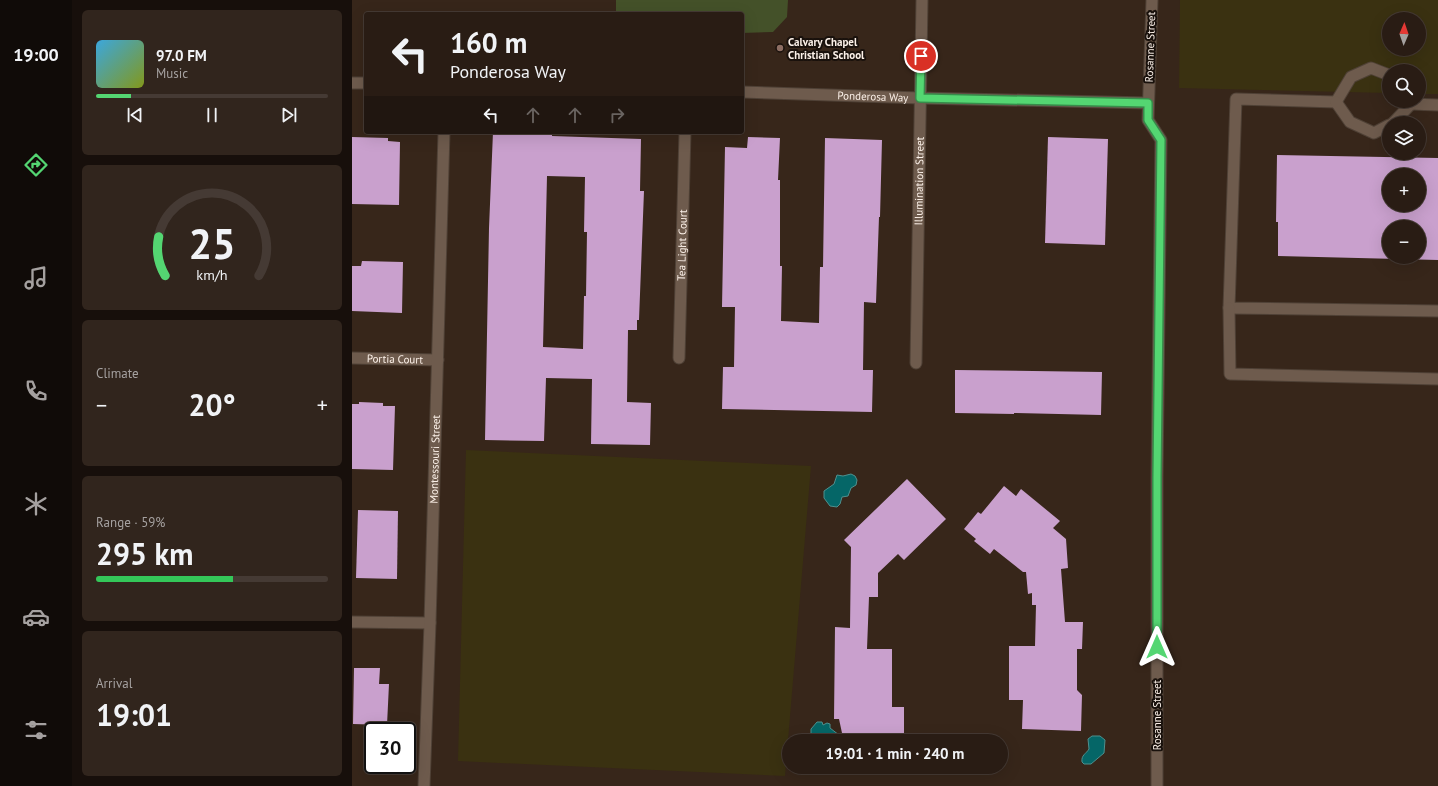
<!DOCTYPE html>
<meta charset="utf-8">
<style>
:root{--surface:#291c14;--page:#31251d;--text:#f1f3f6;--muted:#a5a1a0;--line:#453a34;--accent:#54d672}
body{margin:0;font-family:"PT Sans",sans-serif;background:var(--page);color:var(--text);height:100vh;display:flex;flex-direction:column;font-size:15px;white-space:nowrap}
*{box-sizing:border-box;margin:0}
p{font-size:13px;color:var(--muted)}
.icon{flex:none;width:22px;height:22px;fill:none;stroke:currentColor;stroke-width:2;stroke-linecap:round;stroke-linejoin:round}
.map{position:relative;flex:1;overflow:hidden}
.sheet{display:flex;flex-direction:column;gap:10px;padding:10px;background:#170f0b;width:280px}
.sheet>*{flex:none}
.guide{position:absolute;left:12px;top:12px;width:380px;height:122px;border-radius:4px;box-shadow:0 4px 16px #0002,0 0 0 1px var(--line);background:#291c14;color:var(--text);overflow:hidden}
.needle{width:26px;rotate:2deg}
.controls{position:absolute;left:1030px;top:12px;display:grid;gap:8px}
.controls a{display:grid;place-items:center;width:44px;height:44px;border-radius:50%;background:var(--surface);box-shadow:0 4px 16px #0002,0 0 0 1px var(--line);font-size:20px}
.speed{position:absolute;left:12px;top:722px;display:flex;gap:8px;font-size:20px;font-weight:700;text-align:center}
.speed>*{display:grid;place-content:center;width:52px;height:52px;border-radius:50%;background:var(--surface);box-shadow:0 4px 16px #0002,0 0 0 1px var(--line);line-height:1}
.speed .limit{border:2px solid #111;border-radius:6px;background:#fff;color:#111}
.pin{position:absolute;display:grid;place-items:center;width:34px;height:34px;color:#fff;margin:-17px;border:2px solid #fff;border-radius:50%;box-shadow:0 1px 4px #0007}
.me{position:absolute;width:44px;margin:-22px;rotate:0deg;stroke-linejoin:round;filter:drop-shadow(0 0 3px #0008)}
.turn{display:flex;align-items:center;gap:14px;height:84px;padding:0 20px;font-size:18px}
.turn .icon{width:52px;height:52px;stroke-width:2.5}
.turn b{display:block;font-size:28px;line-height:34px}
.lanes{display:flex;align-items:center;height:38px;padding:0 20px;background:#0003;justify-content:center;gap:20px;direction:ltr}
.lanes .off{opacity:.35}
.big{font-size:30px;font-weight:700;line-height:1.1}
.sheet .widget{flex:1;display:flex;flex-direction:column;justify-content:center;gap:6px;min-width:0;padding:0 14px;border-radius:6px;background:var(--page)}
.sheet .dial{align-items:center;gap:0}
.dial svg{height:104px;overflow:visible;fill:none;stroke:var(--line);stroke-width:7;stroke-linecap:round;text-anchor:middle}
.dial text{fill:var(--text);stroke:none}
.song{display:flex;align-items:center;gap:12px}
.cover{width:48px;height:48px;border-radius:6px;background:linear-gradient(135deg,hsl(200 70% 55%),hsl(70 70% 35%))}
.played{height:4px;border-radius:2px;background:linear-gradient(90deg,var(--accent) 15%,var(--line) 15%)}
.keys{display:flex;justify-content:space-around;direction:ltr}
.heat{display:flex;justify-content:space-between;align-items:center;font-size:22px;direction:ltr}
.charge{height:6px;border-radius:3px;background:linear-gradient(90deg,#34c759 59%,var(--line) 0)}
.trip{position:absolute;left:430px;top:734px;width:226px;height:40px;border-radius:20px;background:var(--surface);box-shadow:0 4px 16px #0002,0 0 0 1px var(--line);font-weight:700;line-height:40px;text-align:center}
main{display:flex;flex:1;min-height:0}
.tab-bar{display:flex;flex-direction:column;width:72px;justify-content:space-around;align-items:center;background:#100b08;color:var(--muted)}
.tab-bar .icon{width:28px;height:28px}
.tab-bar .active{color:var(--accent)}
.tab-bar b{font-size:18px;color:var(--text)}
.map>svg:first-child{display:block}
.green{fill:#445129}
.sand{fill:#3a3111;fill-rule:evenodd}
.water{fill:#056667;stroke:#4f908e}
.building{fill:#c9a0cd;fill-rule:evenodd}
.lines{fill:none;stroke-linecap:round;stroke-linejoin:round}
.service-casing{stroke:#4f4136;stroke-width:13}
.minor-casing{stroke:#4f4136;stroke-width:13}
.service{stroke:#6e5b4d;stroke-width:11}
.minor{stroke:#6e5b4d;stroke-width:11}
.route-casing{stroke:#378b4a;stroke-width:10}
.route{stroke:#54d672;stroke-width:7}
.education-dot{fill:#8d6e63;stroke:#19110c;stroke-width:1.5}
.labels{text-anchor:middle;stroke-width:4;stroke-linejoin:round;paint-order:stroke}
.poi-label{font-size:11px;font-weight:bold;fill:#fcf1e9;stroke:#19110c;text-anchor:start}
.street-label{font-size:11px;fill:#fcf1e9;stroke:#19110c}
</style>
<main>
<nav class="tab-bar">
<b>19:00</b>
<svg class="icon active" aria-label="directions" viewBox="0 0 24 24"><path d="M12 3l9 9-9 9-9-9zM9 14v-3h6M13 9l2 2-2 2"/></svg>
<svg class="icon" aria-label="music" viewBox="0 0 24 24"><path d="M9 18V5l10-2v13"/><circle cx="6" cy="18" r="3"/><circle cx="16" cy="16" r="3"/></svg>
<svg class="icon" aria-label="phone" viewBox="0 0 24 24"><path d="M5 4h4l2 5-3 2q2 4 5 5l2-3 5 2v4C11 20 4 13 5 4z"/></svg>
<svg class="icon" aria-label="climate" viewBox="0 0 24 24"><path d="M12 3v18M4 7l16 10M4 17L20 7"/></svg>
<svg class="icon" aria-label="car" viewBox="0 0 24 24"><path d="M5 17H2v-5l4-1 3-4h7l3 4 3 1v5h-3M9 17h6M6 11h13"/><circle cx="7" cy="17" r="2"/><circle cx="17" cy="17" r="2"/></svg>
<svg class="icon" aria-label="filters" viewBox="0 0 24 24"><path d="M4 7h16M4 17h16"/><circle cx="9" cy="7" r="2"/><circle cx="15" cy="17" r="2"/></svg>
</nav>
<section class="sheet">
<div class="widget">
<div class="song"><i class="cover"></i><div><b>97.0 FM</b><p>Music</p></div></div>
<div class="played"></div>
<div class="keys"><svg class="icon" aria-label="previous" viewBox="0 0 24 24"><path d="M18 5L8 12l10 7zM5 5v14"/></svg><svg class="icon" aria-label="pause" viewBox="0 0 24 24"><path d="M8 5v14M16 5v14"/></svg><svg class="icon" aria-label="next" viewBox="0 0 24 24"><path d="M6 5l10 7-10 7zM19 5v14"/></svg></div>
</div>
<div class="widget dial"><svg viewBox="0 0 100 80">
<path d="M14 69A42 42 0 1 1 86 69"/>
<path d="M14 69A42 42 0 0 1 9 39" stroke="#54d672"/>
<text x="50" y="56" font-size="32" font-weight="700">25</text>
<text x="50" y="72" font-size="11">km/h</text>
</svg></div>
<div class="widget"><p>Climate</p>
<div class="heat"><a>−</a><b class="big">20°</b><a>+</a></div>
</div>
<div class="widget"><p>Range · 59%</p><b class="big">295 km</b><div class="charge"></div></div>
<div class="widget"><p>Arrival</p><b class="big">19:01</b></div>
</section>
<div class="map">
<svg width="1086" height="786" viewBox="0 0 1086 786">
<rect width="100%" height="100%" fill="#37261a"/>
<polygon class="green" points="264,0 436,0 435,17 421,32 390,33 390,14 264,14"/>
<g class="sand">
<path d="M828,0h258v94h-19v-23h-30v22l-210,-5zM1037,19h30v30h-30z"/>
<polygon points="114,450 459,466 433,776 106,761"/>
</g>
<g class="water">
<polygon points="499,474 503,476 505,480 504,485 499,488 496,496 490,497 488,504 485,507 478,506 472,498 472,491 482,484 485,475 491,476"/>
<polygon points="465,722 470,722 471,725 475,723 478,724 478,728 487,735 488,741 477,741 470,735 459,735 459,729"/>
<path d="M740,736h8l5,4 -1,13 -13,11h-7l-2,-2c-1,-7 4,-8 7,-13l-1,-10z"/>
</g>
<g class="building">
<path d="M141,132l59,1v3l89,3 -1,52h4l-5,129h-2v10h-9l-1,72 24,1 -1,42 -59,-1 1,-65 -46,-1 -2,63 -59,-1 4,-212zM195,176l38,1 -1,55h3l-1,64h-2l-1,53 -40,-2z"/>
<polygon points="0,137 36,138 36,141 48,142 47,205 0,204"/>
<polygon points="396,137 428,138 426,180 428,180 428,266 430,266 429,321 467,323 468,267 471,267 473,138 530,140 528,217 527,217 524,303 512,302 511,370 521,370 520,412 370,409 371,367 382,367 383,307 370,307 373,147 395,148"/>
<polygon points="696,137 756,139 753,245 693,243"/>
<path d="M925,155l161,3v102l-160,-4v-34h-2zM1037,175h30v30h-30zM1037,227h30v30h-30z"/>
<polygon points="10,261 51,262 50,313 0,311 0,266 9,266"/>
<polygon points="603,370 750,372 749,415 662,413 662,414 603,413"/>
<polygon points="7,402 31,403 31,406 43,406 41,470 0,469 0,404 7,404"/>
<polygon points="555,479 594,519 552,560 546,554 526,573 526,597 517,597 515,649 540,649 540,707 552,707 552,741 496,741 490,733 487,719 482,719 483,627 498,628 499,547 492,540"/>
<polygon points="652,486 664,496 669,489 708,521 701,528 714,539 716,568 709,569 713,622 731,622 730,649 725,649 725,690 730,695 729,731 670,729 671,700 657,700 657,646 683,646 684,605 680,605 680,593 676,594 674,572 671,572 642,549 638,554 622,541 624,539 612,529 626,512 629,514"/>
<polygon points="6,510 46,511 45,579 4,578"/>
<polygon points="2,668 28,668 27,684 37,684 35,725 1,724"/>
</g>
<g class="lines">
<g class="service-casing">
<g id="service">
<polyline points="984,102 884,99 877,308 1086,311"/>
<polyline points="984,102 999,77 1019,68 1037,75"/>
<polyline points="984,102 998,122 1022,133 1037,125"/>
<polyline points="1059,104 1086,105"/>
<polyline points="1041,123 1059,104 1058,101"/>
<polyline points="877,308 878,374 1086,379"/>
</g>
</g>
<g class="minor-casing">
<g id="minor">
<polyline points="800,0 796,120 809,140 805,478 805,786"/>
<polyline points="0,83 14,83"/>
<path id="s1" d="M390,92l178,6 228,5"/>
<path id="s2" d="M0,358l86,2"/>
<path id="s3" d="M327,358l6,-226"/>
<path id="s4" d="M564,363l6,-363"/>
<polyline points="0,622 78,623"/>
<path id="s5" d="M72,786l6,-163 14,-491"/>
</g>
</g>
<use href="#service" class="service"/>
<use href="#minor" class="minor"/>
</g>
<g class="lines">
<g class="route-casing">
<polyline id="route" points="569,56 568,98 796,103 796,120 809,140 805,478 805,647"/>
</g>
<use href="#route" class="route"/>
</g>
<circle class="education-dot" cx="428" cy="48" r="4"/>
<g class="labels">
<g class="poi-label">
<text x="436" y="46">Calvary Chapel<tspan x="436" dy="13">Christian School</tspan></text>
</g>
<g class="street-label">
<text transform="translate(798 47) rotate(-88)" y="4">Rosanne Street</text>
<text dy="4" stroke="none"><textPath href="#s1" startOffset="131">Ponderosa Way</textPath></text>
<text dy="4" stroke="none"><textPath href="#s4" startOffset="182">Illumination Street</textPath></text>
<text dy="4" stroke="none"><textPath href="#s3" startOffset="113">Tea Light Court</textPath></text>
<text dy="4" stroke="none"><textPath href="#s2" startOffset="43">Portia Court</textPath></text>
<text dy="4" stroke="none"><textPath href="#s5" startOffset="327">Montessouri Street</textPath></text>
<text transform="translate(805 715) rotate(-90)" y="4">Rosanne Street</text>
</g>
</g>
</svg>
<div class="controls">
<a><svg class="needle" viewBox="-14 -14 28 28"><path d="M0-13l5 13h-10z" fill="#e53935"/><path d="M0 13l5-13h-10z" fill="#a5a1a0"/></svg></a>
<a><svg class="icon" aria-label="search" viewBox="0 0 24 24"><circle cx="10" cy="10" r="6"/><path d="M15 15l6 6"/></svg></a>
<a><svg class="icon" aria-label="layers" viewBox="0 0 24 24"><path d="M12 4l9 5-9 5-9-5zM3 14l9 5 9-5"/></svg></a>
<a>+</a>
<a>−</a>
</div>
<div class="speed"><div class="limit">30</div></div>
<div class="pin" style="left:569px;top:56px;background:#d93025"><svg class="icon" aria-label="arrive" viewBox="0 0 24 24"><path d="M6 21V4h12l-3 4 3 4H6"/></svg></div>
<svg class="me" style="left:805px;top:647px" viewBox="-20 -20 40 40"><path d="M0-17L14 15 0 8-14 15z" fill="#54d672" stroke="#fff" stroke-width="4"/></svg>
<div class="trip">19:01 · 1 min · 240 m</div>
<div class="guide">
<div class="turn"><svg class="icon" aria-label="left" viewBox="0 0 24 24"><path d="M17 20v-9H6M10 6l-5 5 5 5"/></svg><div><b>160 m</b>Ponderosa Way</div></div>
<div class="lanes"><svg class="icon" aria-label="left" viewBox="0 0 24 24"><path d="M17 20v-9H6M10 6l-5 5 5 5"/></svg><svg class="icon off" aria-label="ahead" viewBox="0 0 24 24"><path d="M12 20V5M6 11l6-6 6 6"/></svg><svg class="icon off" aria-label="ahead" viewBox="0 0 24 24"><path d="M12 20V5M6 11l6-6 6 6"/></svg><svg class="icon off" aria-label="right" viewBox="0 0 24 24"><path d="M7 20v-9h11M14 6l5 5-5 5"/></svg></div>
</div>
</div>
</main>
